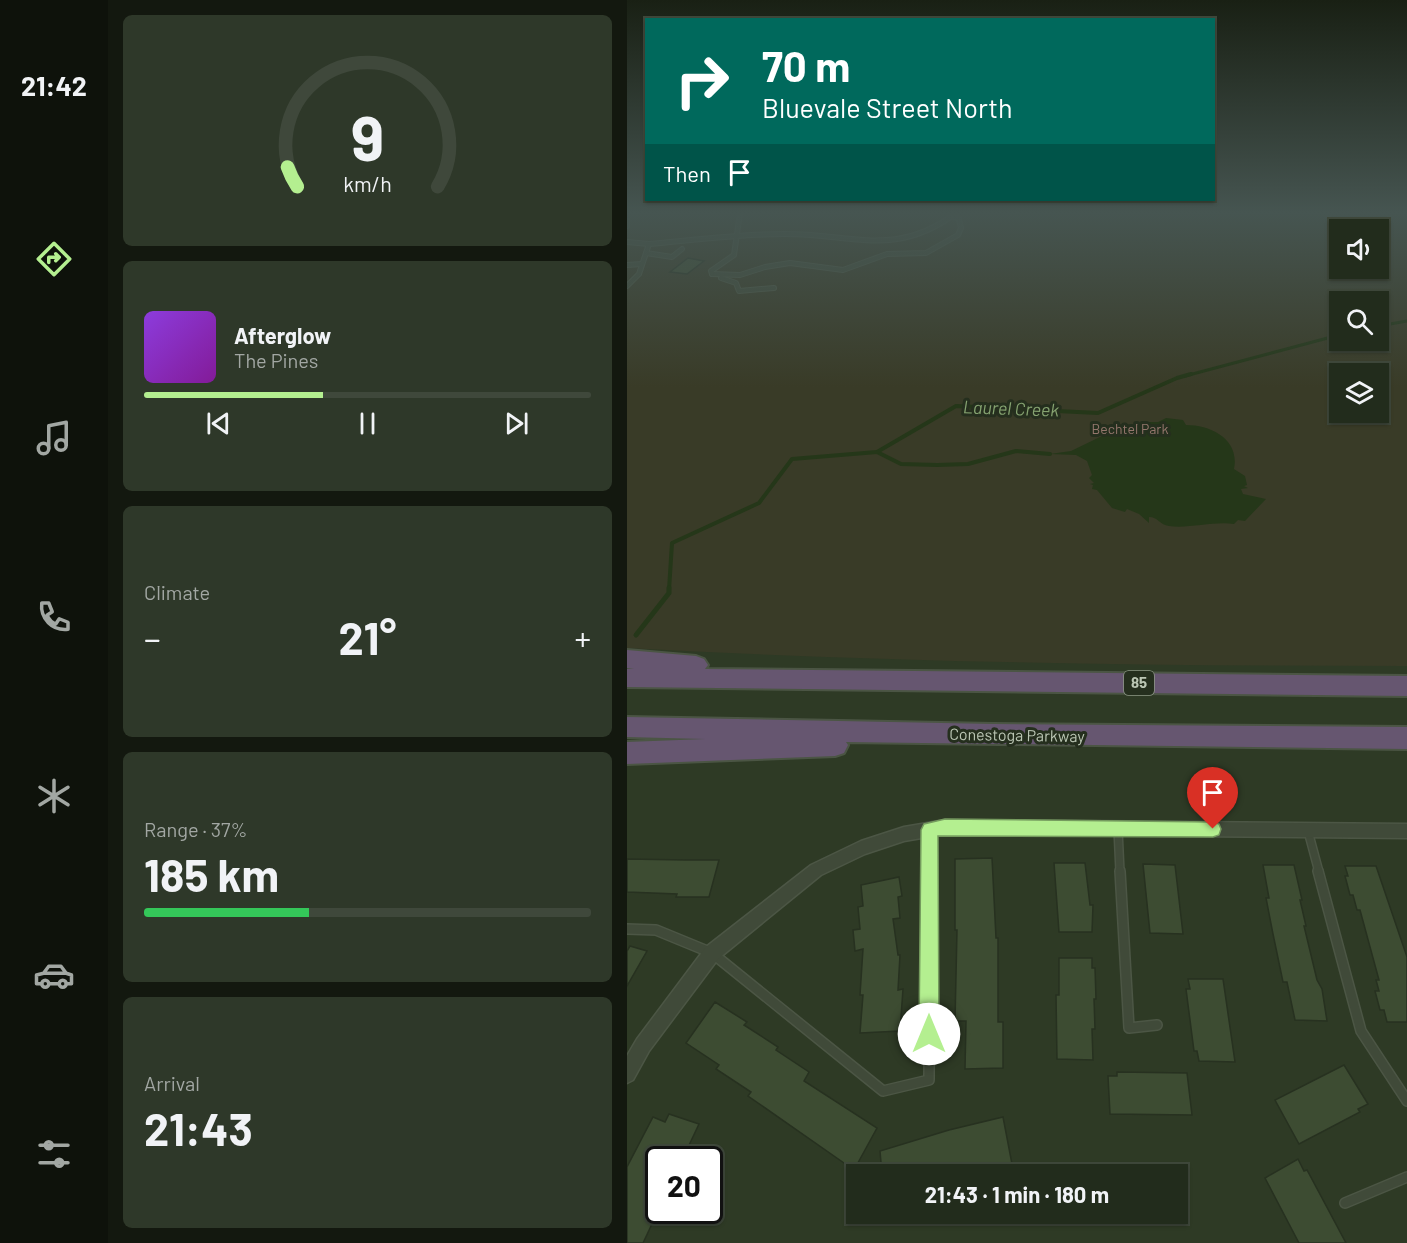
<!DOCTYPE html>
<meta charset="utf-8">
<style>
:root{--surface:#222c1c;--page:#2e3829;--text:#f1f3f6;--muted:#a2a7a3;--line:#3f483b;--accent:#b4ef90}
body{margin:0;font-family:Barlow,sans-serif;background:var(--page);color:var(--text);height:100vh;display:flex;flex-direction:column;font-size:22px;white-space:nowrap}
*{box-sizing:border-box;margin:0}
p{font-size:20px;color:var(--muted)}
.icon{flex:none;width:33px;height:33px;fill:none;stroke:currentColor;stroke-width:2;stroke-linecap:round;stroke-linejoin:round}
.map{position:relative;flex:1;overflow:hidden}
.drawer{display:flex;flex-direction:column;gap:15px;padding:15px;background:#13180f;width:519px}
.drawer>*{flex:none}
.top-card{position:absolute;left:18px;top:18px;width:570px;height:183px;border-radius:0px;box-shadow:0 2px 4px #0004,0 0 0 2px var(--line);background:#00695c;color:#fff;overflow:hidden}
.tools{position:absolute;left:702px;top:219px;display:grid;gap:12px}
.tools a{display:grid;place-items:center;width:60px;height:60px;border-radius:0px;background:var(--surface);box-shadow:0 2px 4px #0004,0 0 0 2px var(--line);font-size:30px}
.speed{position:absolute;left:18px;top:1146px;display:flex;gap:12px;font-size:30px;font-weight:700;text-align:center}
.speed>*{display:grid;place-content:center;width:78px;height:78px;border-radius:50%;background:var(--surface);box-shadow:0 2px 4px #0004,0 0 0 2px var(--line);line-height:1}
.speed .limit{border:3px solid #111;border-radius:9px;background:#fff;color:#111}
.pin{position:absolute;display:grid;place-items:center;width:51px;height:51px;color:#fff;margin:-62px -26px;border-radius:50% 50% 50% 0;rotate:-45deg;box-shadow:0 0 6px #0007}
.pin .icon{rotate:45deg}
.me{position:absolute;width:66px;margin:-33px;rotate:0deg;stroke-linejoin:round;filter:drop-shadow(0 0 4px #0008)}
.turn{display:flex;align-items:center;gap:21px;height:126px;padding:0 18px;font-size:27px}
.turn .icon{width:78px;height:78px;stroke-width:2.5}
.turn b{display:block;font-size:42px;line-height:51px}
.then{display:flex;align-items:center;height:57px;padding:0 18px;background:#0003;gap:12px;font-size:22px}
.big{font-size:45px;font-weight:700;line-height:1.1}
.drawer .tile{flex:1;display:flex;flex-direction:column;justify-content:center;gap:9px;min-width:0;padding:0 21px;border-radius:9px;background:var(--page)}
.drawer .dial{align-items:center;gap:0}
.dial svg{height:156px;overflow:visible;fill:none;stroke:var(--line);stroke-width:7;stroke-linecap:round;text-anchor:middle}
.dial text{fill:var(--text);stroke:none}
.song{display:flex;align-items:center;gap:18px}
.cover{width:72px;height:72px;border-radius:9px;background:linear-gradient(135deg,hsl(270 70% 55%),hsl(290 70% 35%))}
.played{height:6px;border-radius:3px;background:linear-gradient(90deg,var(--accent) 40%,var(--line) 40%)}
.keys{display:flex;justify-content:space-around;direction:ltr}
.heat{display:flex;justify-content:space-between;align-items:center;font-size:33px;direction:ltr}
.charge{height:9px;border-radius:4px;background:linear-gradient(90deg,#34c759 37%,var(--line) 0)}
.trip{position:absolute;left:219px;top:1164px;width:342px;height:60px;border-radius:0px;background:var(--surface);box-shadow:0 2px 4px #0004,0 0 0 2px var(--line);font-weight:700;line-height:60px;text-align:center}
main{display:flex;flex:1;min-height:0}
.tabs{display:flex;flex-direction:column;width:108px;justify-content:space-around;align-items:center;background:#0e120b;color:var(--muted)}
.tabs .icon{width:42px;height:42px}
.tabs .selected{color:var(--accent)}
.tabs b{font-size:27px;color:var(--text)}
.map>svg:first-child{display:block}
.green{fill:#393b27;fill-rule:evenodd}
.water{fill:#253719}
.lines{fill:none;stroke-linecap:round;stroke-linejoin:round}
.stream-far2{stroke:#253719;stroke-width:3}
.stream-far1{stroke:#253719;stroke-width:4}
.stream{stroke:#253719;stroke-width:5}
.building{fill:#3d4c32;stroke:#273120;stroke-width:1.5}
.lane-far2-casing{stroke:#4c5645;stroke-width:6}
.lane-far1-casing{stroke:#4c5645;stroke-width:10}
.lane-casing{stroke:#4c5645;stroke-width:12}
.street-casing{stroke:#4c5645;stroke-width:3}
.highway-casing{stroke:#4b5544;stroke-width:4}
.lane-far2{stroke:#404a39;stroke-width:4}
.lane-far1{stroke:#404a39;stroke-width:7}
.lane{stroke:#404a39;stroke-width:9}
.street{fill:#404a39;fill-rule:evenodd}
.highway{fill:#665670;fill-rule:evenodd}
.route{fill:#b4ef90;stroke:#759b5e;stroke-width:1.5}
.labels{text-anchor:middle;stroke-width:6;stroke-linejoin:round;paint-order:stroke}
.far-park-label{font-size:14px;fill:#95776d;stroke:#252f1e}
.shield{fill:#252f1e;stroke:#8e9987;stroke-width:1.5}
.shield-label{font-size:15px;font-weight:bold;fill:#bbc6b4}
.street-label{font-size:16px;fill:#bbc6b4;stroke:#252f1e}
.water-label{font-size:18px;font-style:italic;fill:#85a270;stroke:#252f1e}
</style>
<main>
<nav class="tabs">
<b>21:42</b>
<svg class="icon selected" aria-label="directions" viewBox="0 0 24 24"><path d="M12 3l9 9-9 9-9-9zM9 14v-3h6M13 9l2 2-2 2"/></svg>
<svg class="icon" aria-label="music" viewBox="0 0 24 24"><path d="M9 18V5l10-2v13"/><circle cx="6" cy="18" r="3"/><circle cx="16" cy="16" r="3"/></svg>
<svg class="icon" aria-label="phone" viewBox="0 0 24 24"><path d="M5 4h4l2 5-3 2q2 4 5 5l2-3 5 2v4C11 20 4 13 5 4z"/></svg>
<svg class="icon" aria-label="climate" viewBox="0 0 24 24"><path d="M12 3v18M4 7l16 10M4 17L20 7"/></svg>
<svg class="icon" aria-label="car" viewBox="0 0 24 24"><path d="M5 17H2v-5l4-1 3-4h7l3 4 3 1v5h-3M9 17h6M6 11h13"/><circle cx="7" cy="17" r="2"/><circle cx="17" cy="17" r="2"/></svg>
<svg class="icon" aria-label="filters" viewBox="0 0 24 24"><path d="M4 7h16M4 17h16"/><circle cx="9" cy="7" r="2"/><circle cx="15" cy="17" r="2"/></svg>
</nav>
<section class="drawer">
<div class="tile dial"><svg viewBox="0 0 100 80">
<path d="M14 69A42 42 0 1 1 86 69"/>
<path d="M14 69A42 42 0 0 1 9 59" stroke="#b4ef90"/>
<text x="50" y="56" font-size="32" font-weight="700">9</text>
<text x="50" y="72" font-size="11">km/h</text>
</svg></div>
<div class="tile">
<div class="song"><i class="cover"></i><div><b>Afterglow</b><p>The Pines</p></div></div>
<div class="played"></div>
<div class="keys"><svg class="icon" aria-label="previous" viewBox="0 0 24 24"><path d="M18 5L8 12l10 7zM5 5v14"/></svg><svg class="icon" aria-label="pause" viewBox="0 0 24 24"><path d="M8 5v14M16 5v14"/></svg><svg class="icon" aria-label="next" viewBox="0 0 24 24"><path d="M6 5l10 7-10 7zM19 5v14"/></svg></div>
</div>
<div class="tile"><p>Climate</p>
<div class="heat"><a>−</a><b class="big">21°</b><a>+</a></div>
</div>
<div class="tile"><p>Range · 37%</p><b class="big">185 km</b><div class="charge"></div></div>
<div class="tile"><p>Arrival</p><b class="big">21:43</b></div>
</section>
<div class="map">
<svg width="780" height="1243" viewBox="0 0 780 1243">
<rect width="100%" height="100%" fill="#2e3a25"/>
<path class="green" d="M0,213h780v453c-260,0 -520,-4 -780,-18zM712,230h40v38h-40zM712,302h40v38h-40zM712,374h40v38h-40z"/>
<path class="water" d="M539,418l17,2 3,5c26,0 54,15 48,44l11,7 2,9 -3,1 4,2 -7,1 2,5 23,5 -21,22 -7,-1 -4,4c-20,-3 -46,5 -65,2 -9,-1 -11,-9 -20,-9v6l-10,-9 -12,-5 -2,3 -13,-4 -15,-18 -5,-1 1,-4 -3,-1 4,-1 -5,-5 3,-3 -5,-14 -11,-6 -26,-1 21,-3 31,-15 43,-14h13z"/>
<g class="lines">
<g class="stream-far2">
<polyline points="752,326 780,321"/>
<polyline points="558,376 712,335"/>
</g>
<g class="stream-far1">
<polyline points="250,452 274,464 310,465 341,464 389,451 423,454"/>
<polyline points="42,590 45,543 132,503 165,459 250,452 329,406 471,413 550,378 564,374"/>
</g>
<polyline class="stream" points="9,635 42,593 42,588"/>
</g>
<g class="building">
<polygon points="61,258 77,261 60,274 43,272"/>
<polygon points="365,858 369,938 371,938 371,1022 376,1022 376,1068 338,1069 339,1021 328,1021 330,930 328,930 328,859"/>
<polygon points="0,859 59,860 92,860 82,897 49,897 50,894 0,892"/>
<polygon points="427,863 458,863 463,905 466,905 465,932 432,932"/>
<polygon points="516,864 548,865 556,934 523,933"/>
<polygon points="636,865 667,865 675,900 673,900 679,926 677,926 690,980 695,989 700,1021 668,1020 660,982 656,982 646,934 639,898 642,898"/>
<polygon points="718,866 749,866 780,957 780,1022 760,1022 757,1010 753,1010 748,991 752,991 749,980 752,980 733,910 730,910 726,895 723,895 718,876 721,876"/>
<polygon points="272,877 275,896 271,897 273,918 266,919 271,955 273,955 271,990 276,989 273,1031 233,1033 236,995 233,995 236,949 228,951 226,930 233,929 231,907 236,906 234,885"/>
<polygon points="3,946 20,951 0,986 0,951"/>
<polygon points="432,958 465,958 465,968 468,968 469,999 467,999 468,1029 465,1029 466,1060 430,1059 429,995 432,995"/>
<polygon points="561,979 596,979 608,1062 572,1061 570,1051 567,1051 559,989 563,989"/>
<polygon points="88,1002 120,1022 117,1025 151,1047 149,1050 182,1072 177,1081 250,1128 227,1170 121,1096 124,1092 89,1069 92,1065 59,1043"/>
<polygon points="717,1065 741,1104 731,1109 733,1112 672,1144 648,1100"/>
<polygon points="490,1072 560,1073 565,1115 483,1114 481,1076 490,1076"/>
<polygon points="42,1114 72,1124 55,1160 32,1160 32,1209 16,1243 0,1243 0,1167 26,1117 38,1122"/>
<polygon points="376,1117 385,1164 348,1174 255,1174 253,1151 322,1130"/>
<polygon points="671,1159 677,1171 680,1170 719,1243 672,1243 638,1178"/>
</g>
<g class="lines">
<g class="lane-far2-casing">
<g id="lane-far2">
<polyline points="0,221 0,226"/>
<path d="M0,242l22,2c45,-4 89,-10 134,-10 68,-1 112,25 173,-21"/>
<polyline points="19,253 45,257 55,249"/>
<polyline points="0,265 15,264"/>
<polyline points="85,274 113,275 138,267 163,263 216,270 260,254 299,253 331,235 334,228 332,219 325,216"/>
<polyline points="85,274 84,271 107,255 113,213"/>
<polyline points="94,278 109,283 112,291 147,288"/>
<polyline points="0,286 12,274 22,244"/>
</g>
</g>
<g class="lane-far1-casing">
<g id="lane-far1">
<polyline points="491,829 493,872"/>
<polyline points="681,831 692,872"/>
<polyline points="303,872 303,830"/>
</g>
</g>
<g class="lane-casing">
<g id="lane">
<polyline points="493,871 502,1028 530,1025"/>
<polyline points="691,871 734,1031 780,1101"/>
<polyline points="0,929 29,930 85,953 256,1091 302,1080 303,871"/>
<polyline points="718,1203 780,1177"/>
</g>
</g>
<g class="street-casing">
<polygon id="street" points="318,820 780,824 780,838 318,834 277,841 238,854 194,875 91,959 22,1051 6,1080 0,1083 0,1056 10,1039 79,947 184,865 234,841 277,827"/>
</g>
<g class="highway-casing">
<g id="highway">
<polygon points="0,650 69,656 77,659 81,665 78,669 780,676 780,696 0,687 0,669 7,669 0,668"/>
<polygon points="0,717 366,724 780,727 780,749 219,742 221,745 217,753 208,756 0,764 0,742 78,739 0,737"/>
</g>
</g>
<use href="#lane-far2" class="lane-far2"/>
<use href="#lane-far1" class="lane-far1"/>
<use href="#lane" class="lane"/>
<use href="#street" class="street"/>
<use href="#highway" class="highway"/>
</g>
<linearGradient id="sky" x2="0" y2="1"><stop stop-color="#192014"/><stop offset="0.55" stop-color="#465551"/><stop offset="1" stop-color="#465551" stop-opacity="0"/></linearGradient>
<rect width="780" height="387" fill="url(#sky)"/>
<polygon class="route" points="318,819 586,822 592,824 594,829 592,835 586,837 311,836 312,1034 309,1041 302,1044 295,1041 292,1034 294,830 297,824"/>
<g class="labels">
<g class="far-park-label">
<text x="503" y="434">Bechtel Park</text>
</g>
<rect class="shield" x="497" y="671" width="30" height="24" rx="4.5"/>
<g class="shield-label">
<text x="512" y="688">85</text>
</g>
<g class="street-label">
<text transform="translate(390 735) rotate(1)" y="6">Conestoga Parkway</text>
</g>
<g class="water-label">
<text transform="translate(384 409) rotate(2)" y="6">Laurel Creek</text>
</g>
</g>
</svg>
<div class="tools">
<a><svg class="icon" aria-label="sound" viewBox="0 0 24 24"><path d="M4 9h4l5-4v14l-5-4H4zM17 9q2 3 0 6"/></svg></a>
<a><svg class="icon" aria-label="search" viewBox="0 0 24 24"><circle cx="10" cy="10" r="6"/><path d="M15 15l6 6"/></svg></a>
<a><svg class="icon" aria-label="layers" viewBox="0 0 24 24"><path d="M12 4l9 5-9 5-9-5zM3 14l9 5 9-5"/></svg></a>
</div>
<div class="speed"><div class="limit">20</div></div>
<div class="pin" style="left:586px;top:829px;background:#d93025"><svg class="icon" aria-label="arrive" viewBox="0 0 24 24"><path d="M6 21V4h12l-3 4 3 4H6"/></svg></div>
<svg class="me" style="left:302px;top:1034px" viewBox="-20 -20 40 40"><circle r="19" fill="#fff"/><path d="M0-13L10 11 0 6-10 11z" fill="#b4ef90"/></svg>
<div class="trip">21:43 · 1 min · 180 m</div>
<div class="top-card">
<div class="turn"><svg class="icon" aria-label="right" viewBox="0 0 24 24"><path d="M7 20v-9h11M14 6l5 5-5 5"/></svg><div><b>70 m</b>Bluevale Street North</div></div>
<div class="then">Then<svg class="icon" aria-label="arrive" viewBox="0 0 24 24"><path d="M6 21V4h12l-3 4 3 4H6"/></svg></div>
</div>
</div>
</main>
